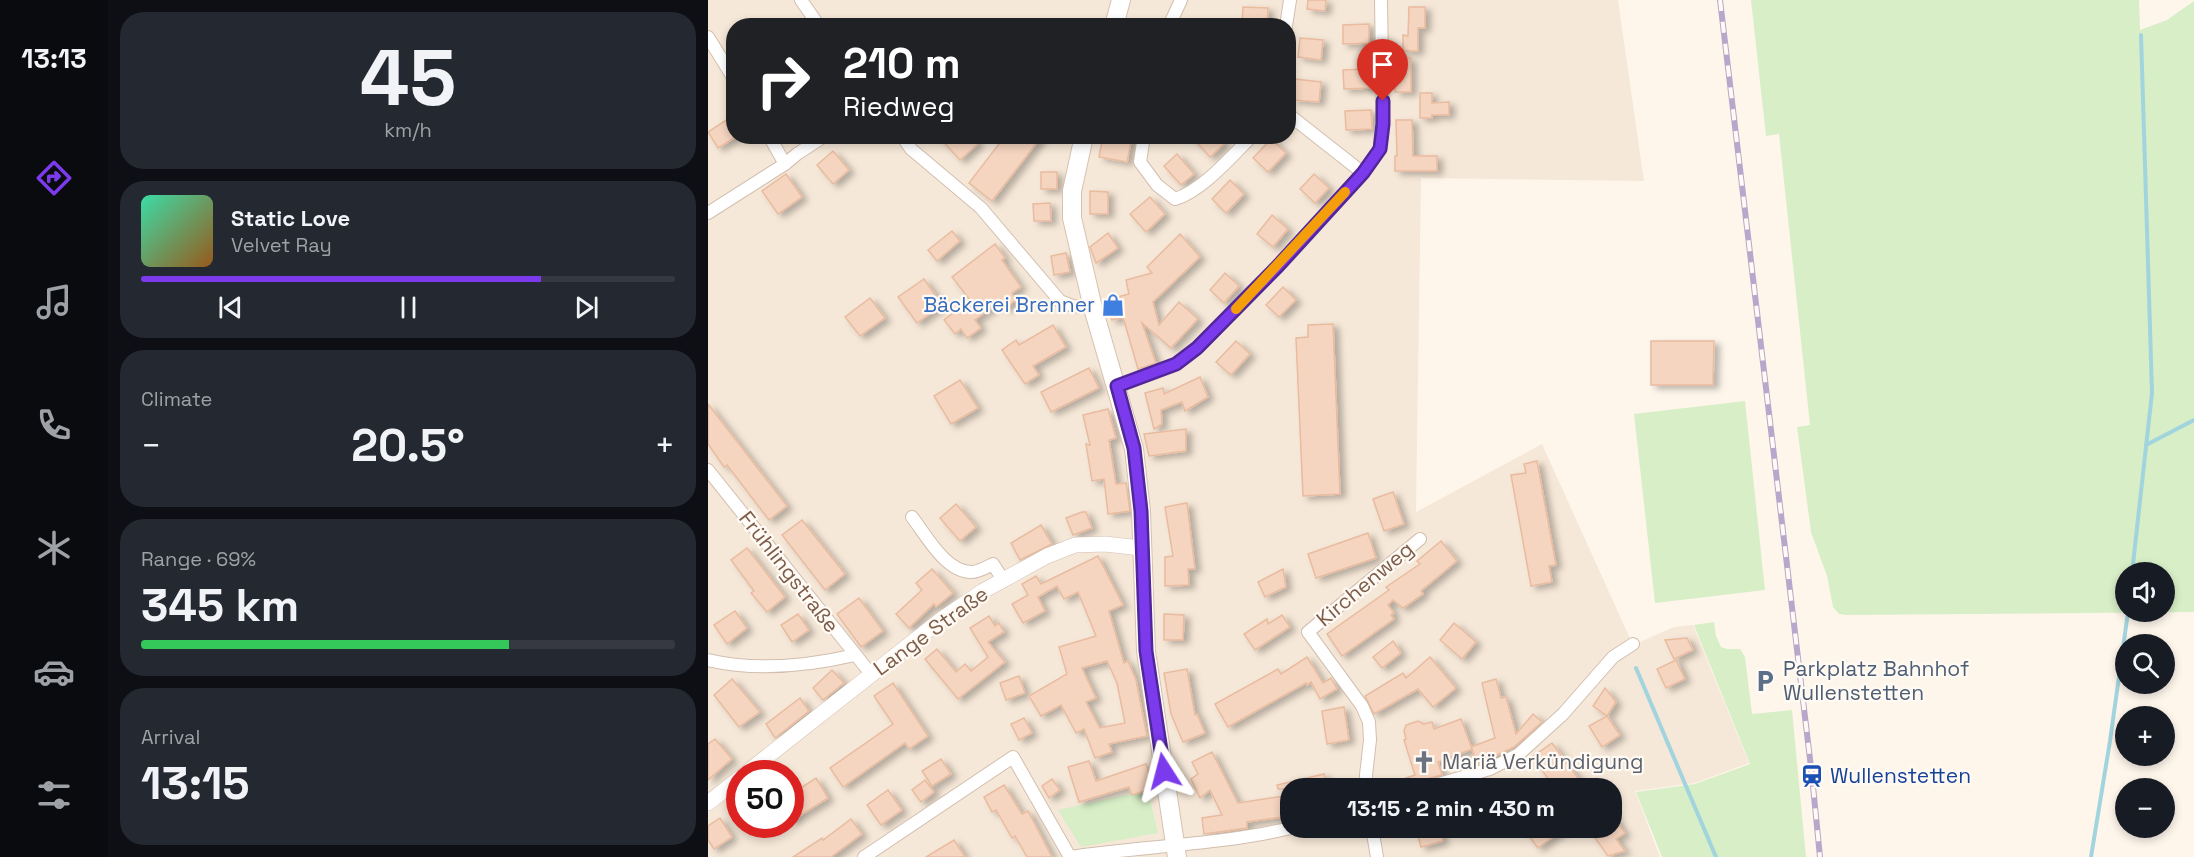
<!DOCTYPE html>
<meta charset="utf-8">
<style>
:root{--surface:#171b24;--page:#242831;--text:#f1f3f6;--muted:#9ea1a6;--line:#363941;--accent:#7c3aed}
body{margin:0;font-family:"Space Grotesk",sans-serif;background:var(--page);color:var(--text);height:100vh;display:flex;flex-direction:column;font-size:22px;white-space:nowrap}
*{box-sizing:border-box;margin:0}
p{font-size:20px;color:var(--muted)}
.icon{flex:none;width:33px;height:33px;fill:none;stroke:currentColor;stroke-width:2;stroke-linecap:round;stroke-linejoin:round}
.map{position:relative;flex:1;overflow:hidden}
.panel{display:flex;flex-direction:column;gap:12px;padding:12px;background:#0d0f14;width:600px}
.panel>*{flex:none}
.guide{position:absolute;left:18px;top:18px;width:570px;height:126px;border-radius:24px;box-shadow:0 3px 9px #0003;background:#202124;color:#fff;overflow:hidden}
.controls{position:absolute;left:1407px;top:562px;display:grid;gap:12px}
.controls a{display:grid;place-items:center;width:60px;height:60px;border-radius:50%;background:var(--surface);box-shadow:0 3px 9px #0003;font-size:30px}
.speed{position:absolute;left:18px;top:760px;display:flex;gap:12px;font-size:30px;font-weight:700;text-align:center}
.speed>*{display:grid;place-content:center;width:78px;height:78px;border-radius:50%;background:var(--surface);box-shadow:0 3px 9px #0003;line-height:1}
.speed .limit{border:9px solid #d22;background:#fff;color:#111}
.pin{position:absolute;display:grid;place-items:center;width:51px;height:51px;color:#fff;margin:-62px -26px;border-radius:50% 50% 50% 0;rotate:-45deg;box-shadow:0 0 6px #0007}
.pin .icon{rotate:45deg}
.me{position:absolute;width:66px;margin:-33px;rotate:351deg;stroke-linejoin:round;filter:drop-shadow(0 0 4px #0008)}
.turn{display:flex;align-items:center;gap:21px;height:126px;padding:0 18px;font-size:27px}
.turn .icon{width:78px;height:78px;stroke-width:2.5}
.turn b{display:block;font-size:42px;line-height:51px}
.big{font-size:45px;font-weight:600;line-height:1.1}
.panel .card{flex:1;display:flex;flex-direction:column;justify-content:center;gap:9px;min-width:0;padding:0 21px;border-radius:24px;background:var(--page)}
.panel .dial{align-items:center;gap:0}
.dial b{font-size:78px;line-height:1}
.song{display:flex;align-items:center;gap:18px}
.cover{width:72px;height:72px;border-radius:9px;background:linear-gradient(135deg,hsl(160 70% 55%),hsl(30 70% 35%))}
.played{height:6px;border-radius:3px;background:linear-gradient(90deg,var(--accent) 75%,var(--line) 75%)}
.keys{display:flex;justify-content:space-around;direction:ltr}
.heat{display:flex;justify-content:space-between;align-items:center;font-size:33px;direction:ltr}
.charge{height:9px;border-radius:4px;background:linear-gradient(90deg,#34c759 69%,var(--line) 0)}
.trip{position:absolute;left:572px;top:778px;width:342px;height:60px;border-radius:24px;background:var(--surface);box-shadow:0 3px 9px #0003;font-weight:600;line-height:60px;text-align:center}
main{display:flex;flex:1;min-height:0}
.tab-bar{display:flex;flex-direction:column;width:108px;justify-content:space-around;align-items:center;background:#090b0e;color:var(--muted)}
.tab-bar .icon{width:42px;height:42px}
.tab-bar .on{color:var(--accent)}
.tab-bar b{font-size:27px;color:var(--text)}
.map>svg:first-child{display:block}
.residential{fill:#f6e8d8;fill-rule:evenodd}
.green{fill:#d7eec7;fill-rule:evenodd}
.lines{fill:none;stroke-linecap:round;stroke-linejoin:round}
.stream{stroke:#a2d4dd;stroke-width:4}
.building{fill:#f5d5c0;stroke:#e9bb9f;stroke-width:1.5;fill-rule:evenodd;filter:url(#shadow)}
.minor-casing{stroke:#d2beae;stroke-width:14}
.tertiary-casing{stroke:#d2beae;stroke-width:16}
.secondary-casing{stroke:#d8c0ae;stroke-width:20}
.minor{stroke:#fff;stroke-width:12}
.tertiary{stroke:#fff;stroke-width:15}
.secondary{stroke:#fff;stroke-width:18}
.rail-casing{stroke:#b9a6cb;stroke-width:6}
.rail{stroke:#fffaf3;stroke-width:4;stroke-dasharray:11;stroke-linecap:butt}
.route-casing{stroke:#51269a;stroke-width:15}
.route{stroke:#7c3aed;stroke-width:10}
.slow{stroke:#f59e0b;stroke-width:10}
.labels{text-anchor:middle;stroke-width:4.5;stroke-linejoin:round;paint-order:stroke}
.shop-label{font-size:21px;fill:#366cbe;stroke:#fffaf3;text-anchor:end}
.street-label{font-size:21px;fill:#7c5c4b;stroke:#fffaf3}
.service-label{font-size:21px;fill:#4e5e75;stroke:#fffaf3;text-anchor:start}
.worship-label{font-size:21px;fill:#5b616d;stroke:#fffaf3;text-anchor:start}
.transit-label{font-size:21px;fill:#164399;stroke:#fffaf3;text-anchor:start}
</style>
<main>
<nav class="tab-bar">
<b>13:13</b>
<svg class="icon on" aria-label="directions" viewBox="0 0 24 24"><path d="M12 3l9 9-9 9-9-9zM9 14v-3h6M13 9l2 2-2 2"/></svg>
<svg class="icon" aria-label="music" viewBox="0 0 24 24"><path d="M9 18V5l10-2v13"/><circle cx="6" cy="18" r="3"/><circle cx="16" cy="16" r="3"/></svg>
<svg class="icon" aria-label="phone" viewBox="0 0 24 24"><path d="M5 4h4l2 5-3 2q2 4 5 5l2-3 5 2v4C11 20 4 13 5 4z"/></svg>
<svg class="icon" aria-label="climate" viewBox="0 0 24 24"><path d="M12 3v18M4 7l16 10M4 17L20 7"/></svg>
<svg class="icon" aria-label="car" viewBox="0 0 24 24"><path d="M5 17H2v-5l4-1 3-4h7l3 4 3 1v5h-3M9 17h6M6 11h13"/><circle cx="7" cy="17" r="2"/><circle cx="17" cy="17" r="2"/></svg>
<svg class="icon" aria-label="filters" viewBox="0 0 24 24"><path d="M4 7h16M4 17h16"/><circle cx="9" cy="7" r="2"/><circle cx="15" cy="17" r="2"/></svg>
</nav>
<section class="panel">
<div class="card dial"><b>45</b><p>km/h</p></div>
<div class="card">
<div class="song"><i class="cover"></i><div><b>Static Love</b><p>Velvet Ray</p></div></div>
<div class="played"></div>
<div class="keys"><svg class="icon" aria-label="previous" viewBox="0 0 24 24"><path d="M18 5L8 12l10 7zM5 5v14"/></svg><svg class="icon" aria-label="pause" viewBox="0 0 24 24"><path d="M8 5v14M16 5v14"/></svg><svg class="icon" aria-label="next" viewBox="0 0 24 24"><path d="M6 5l10 7-10 7zM19 5v14"/></svg></div>
</div>
<div class="card"><p>Climate</p>
<div class="heat"><a>−</a><b class="big">20.5°</b><a>+</a></div>
</div>
<div class="card"><p>Range · 69%</p><b class="big">345 km</b><div class="charge"></div></div>
<div class="card"><p>Arrival</p><b class="big">13:15</b></div>
</section>
<div class="map">
<svg width="1486" height="857" viewBox="0 0 1486 857">
<defs>
<filter id="shadow"><feDropShadow dx="5.5" dy="3.5" stdDeviation="3" flood-color="#0004"/></filter>
</defs>
<rect width="100%" height="100%" fill="#fef6eb"/>
<path class="residential" d="M0,0h910l26,181 -223,-3 -5,334 126,-68 91,201 41,-18 19,-2 56,138 -54,20 -60,8 25,66h-952zM26,26h554v110h-554zM32,774h50v51h-50zM582,789h321v39h-321z"/>
<g class="green">
<path d="M1043,0h388l1,30 27,-10 27,-19v611l-347,3 -8,-1 -6,-7 -6,-31 -16,-44 -14,-105 13,-2 -31,-291 -13,2zM1418,573h38v39h-38z"/>
<polygon points="1037,401 1057,590 947,603 926,414"/>
<polygon points="1006,622 1008,636 1013,647 1019,649 1032,649 1037,657 1044,714 1084,710 1098,857 954,857 928,792 987,784 1042,764 986,625"/>
<polygon points="440,790 450,833 373,847 350,810"/>
</g>
<g class="lines">
<g class="stream">
<polyline points="1438,445 1486,420"/>
<polyline points="1424,573 1444,393 1433,35"/>
<polyline points="928,668 1008,857"/>
<polyline points="1383,857 1402,741 1420,612"/>
</g>
</g>
<g class="building">
<polygon points="600,0 618,0 617,11 599,9"/>
<polygon points="535,7 560,8 559,26 534,26"/>
<polygon points="701,7 717,7 717,28 710,28 710,51 695,51 695,35 700,36"/>
<polygon points="661,24 661,43 635,44 635,25"/>
<polygon points="592,38 615,40 613,60 590,57"/>
<rect x="687" y="58" width="16" height="34"/>
<polygon points="661,69 662,88 636,89 635,70"/>
<polygon points="587,79 613,82 611,102 585,100"/>
<polygon points="712,93 724,93 724,103 741,102 741,115 724,115 724,118 712,118"/>
<polygon points="663,110 664,129 638,130 637,111"/>
<polygon points="26,115 26,138 10,148 0,132"/>
<polygon points="688,120 704,120 705,156 729,156 729,171 687,171 687,156 689,156"/>
<polygon points="230,136 263,136 270,144 252,160"/>
<polygon points="297,136 334,136 284,201 261,183"/>
<polygon points="395,136 424,136 419,162 391,157"/>
<polygon points="483,136 510,136 516,144 502,157"/>
<polygon points="563,139 578,153 560,172 545,158"/>
<polygon points="125,151 141,170 125,184 109,165"/>
<polygon points="469,154 486,174 473,185 456,166"/>
<rect x="333" y="172" width="16" height="17"/>
<polygon points="78,174 94,197 70,214 54,191"/>
<polygon points="606,174 621,188 607,203 592,189"/>
<polygon points="522,180 536,194 518,213 504,199"/>
<polygon points="382,191 400,192 400,214 382,214"/>
<polygon points="442,197 457,214 438,232 422,214"/>
<polygon points="342,203 343,221 326,221 325,204"/>
<polygon points="564,215 580,229 565,247 549,234"/>
<polygon points="244,231 252,241 229,261 220,250"/>
<polygon points="400,233 410,248 388,263 382,247"/>
<polygon points="472,234 492,257 445,302 451,325 471,302 490,319 463,348 434,323 448,363 430,369 415,317 404,320 398,300 421,294 418,280 444,273 439,267"/>
<polygon points="287,244 297,258 294,260 313,287 304,293 308,300 296,309 291,302 276,313 267,320 273,328 259,338 253,329 247,334 236,320 262,300 244,277"/>
<polygon points="358,253 362,272 346,275 343,256"/>
<polygon points="517,273 531,286 516,303 502,290"/>
<polygon points="216,279 234,305 209,323 190,297"/>
<polygon points="575,287 588,300 571,317 558,305"/>
<polygon points="162,298 177,318 152,336 137,317"/>
<polygon points="625,324 632,494 595,496 588,338 600,337 600,325"/>
<polygon points="345,325 358,347 325,366 331,375 317,384 294,350 308,340 311,345"/>
<polygon points="528,341 542,354 523,375 508,362"/>
<polygon points="943,341 1006,341 1005,385 943,385"/>
<polygon points="381,368 391,388 343,412 333,392"/>
<polygon points="492,377 500,397 477,411 474,402 453,410 454,424 446,429 437,393 455,388 456,394"/>
<polygon points="252,380 270,408 243,424 226,396"/>
<polygon points="0,404 79,506 61,520 19,465 16,467 0,444"/>
<polygon points="400,409 408,438 401,440 408,484 418,483 422,511 400,514 396,479 384,481 378,444 382,445 375,415"/>
<polygon points="478,429 478,451 441,456 436,434"/>
<polygon points="829,461 848,565 841,566 844,582 823,586 803,475 818,473 816,464"/>
<polygon points="685,492 696,524 676,531 665,499"/>
<polygon points="479,503 487,569 480,569 481,585 457,586 457,557 465,556 457,507"/>
<polygon points="248,504 268,527 252,541 232,518"/>
<polygon points="374,512 378,512 384,528 365,535 358,518"/>
<polygon points="94,520 137,574 117,590 74,535"/>
<polygon points="333,525 344,544 312,560 303,543"/>
<polygon points="660,533 668,558 608,578 600,554"/>
<polygon points="733,541 749,561 713,591 715,594 695,608 685,600 680,605 686,613 683,615 686,619 634,656 619,634 681,590 678,587 712,564 709,561"/>
<polygon points="39,548 77,597 59,612 43,593 46,591 23,560"/>
<path d="M390,556l25,49 -14,6 15,52 4,-2 8,19 11,56 -38,8 3,8 -17,6 -11,-29 -8,4 -15,-28 -20,11 -12,-20 38,-22 -8,-27 37,-11 -18,-44 -14,7 -7,-13 -19,11 7,14 -22,12 -11,-19 16,-9 -6,-11 14,-8 5,8zM399,661l10,22 8,40 -25,5 -14,-26 10,-4 -14,-30z"/>
<polygon points="224,569 245,593 228,607 226,604 201,628 188,614 214,590 208,583"/>
<polygon points="575,569 578,587 557,597 550,582"/>
<polygon points="151,598 175,631 153,647 129,614"/>
<polygon points="27,611 39,628 19,644 6,625"/>
<polygon points="90,614 101,630 84,642 73,625"/>
<polygon points="456,614 476,615 475,640 456,640"/>
<polygon points="574,615 582,627 547,650 536,634 559,619 560,624"/>
<polygon points="281,616 287,626 291,623 296,632 280,642 297,662 250,699 217,659 229,649 248,672 257,664 263,671 280,657 262,628"/>
<polygon points="746,623 768,642 754,659 732,640"/>
<polygon points="979,638 985,650 966,659 957,640"/>
<polygon points="685,641 693,653 674,668 665,657"/>
<polygon points="599,657 615,683 623,678 629,689 612,699 603,682 599,685 598,683 520,727 507,704 570,669 573,674"/>
<polygon points="722,657 748,688 725,707 710,689 666,714 657,696 695,673 698,678"/>
<polygon points="968,660 977,679 958,688 949,669"/>
<polygon points="479,669 487,715 489,714 497,733 475,742 463,714 456,673"/>
<polygon points="124,670 136,683 115,700 105,688"/>
<polygon points="311,676 317,693 298,700 292,683"/>
<polygon points="24,679 52,712 31,727 6,695"/>
<polygon points="788,679 793,698 798,697 808,734 825,714 834,722 806,747 770,764 763,747 787,738 774,683"/>
<polygon points="185,683 220,736 201,749 197,743 135,787 122,768 185,724 166,696"/>
<polygon points="897,688 908,702 899,716 885,706"/>
<polygon points="92,698 101,711 67,738 58,724"/>
<polygon points="636,707 641,740 619,744 614,711"/>
<polygon points="899,716 912,735 894,747 881,726"/>
<polygon points="316,718 324,733 311,740 303,724"/>
<polygon points="753,719 764,749 730,762 734,775 711,781 706,789 701,789 698,778 707,775 696,740 698,739 696,731 698,725 710,721 716,724 724,722 726,729"/>
<polygon points="7,739 24,759 0,780 0,744"/>
<polygon points="844,743 873,782 864,789 848,789 824,757"/>
<polygon points="504,752 530,803 582,795 582,816 539,822 539,828 496,834 494,818 514,815 502,790 492,798 483,779 490,774 484,762"/>
<polygon points="233,759 243,774 224,786 214,771"/>
<polygon points="381,761 388,781 438,764 446,788 424,795 421,787 371,802 360,767"/>
<polygon points="616,774 620,789 570,789 569,785"/>
<polygon points="108,778 120,798 82,822 82,795"/>
<polygon points="344,779 352,790 341,798 334,786"/>
<polygon points="217,780 226,792 213,802 204,790"/>
<polygon points="296,785 314,814 320,811 344,857 319,857 307,836 304,838 288,810 284,812 276,797"/>
<polygon points="180,790 194,810 173,825 159,805"/>
<polygon points="903,813 917,833 908,839 917,851 900,856 883,832 889,828 903,828"/>
<polygon points="12,818 24,837 6,849 0,840 0,826"/>
<polygon points="143,819 154,834 123,857 85,857 114,838 115,840"/>
<polygon points="708,828 731,828 735,841 713,847"/>
<polygon points="815,828 857,828 830,848"/>
<polygon points="246,840 257,857 218,857"/>
</g>
<g class="lines">
<g class="minor-casing">
<g id="minor">
<polyline points="93,0 111,26"/>
<polyline points="461,26 473,0"/>
<polyline points="578,26 582,0"/>
<polyline points="0,37 26,79"/>
<polyline points="580,114 655,173"/>
<polyline points="61,136 77,164"/>
<polyline points="194,136 203,149 273,208 352,301 365,306 385,308"/>
<path d="M436,136l-4,26 17,23 18,14c27,-8 57,-43 77,-63"/>
<polyline points="0,213 77,164 89,154 112,139"/>
<polyline points="409,386 468,364 489,348 570,266 655,173 672,149 675,124 673,0"/>
<polyline points="0,470 163,674"/>
<path d="M204,517c14,18 34,56 60,55 6,0 15,-5 21,-8l10,16"/>
<path d="M0,660c47,11 100,6 147,-5"/>
<polyline points="659,789 658,775 662,740 661,722 654,706 600,632 712,539"/>
<polyline points="714,789 782,769 811,754 855,714 905,657 925,644"/>
<polyline points="664,828 669,857"/>
<polyline points="156,857 305,757 362,857"/>
<path d="M362,857c73,-11 148,-12 221,-29"/>
</g>
</g>
<g class="tertiary-casing">
<g id="tertiary">
<polyline points="37,774 234,619 275,591 339,556 367,545 397,544 433,548"/>
<polyline points="0,803 32,778"/>
</g>
</g>
<g class="secondary-casing">
<g id="secondary">
<polyline points="406,26 413,0"/>
<polyline points="376,136 364,191 364,218 385,308 426,449 433,511 438,651 469,857"/>
</g>
</g>
<use href="#minor" class="minor"/>
<use href="#tertiary" class="tertiary"/>
<use href="#secondary" class="secondary"/>
<g class="rail-casing">
<polyline id="rail" points="1012,0 1104,776 1112,857"/>
</g>
<use href="#rail" class="rail"/>
</g>
<g class="lines">
<g class="route-casing">
<polyline id="route" points="456,771 438,651 433,511 426,448 409,386 468,364 489,348 570,266 655,173 672,149 675,124 675,101"/>
</g>
<use href="#route" class="route"/>
<polyline class="slow" points="528,309 637,192"/>
</g>
<defs>
<g id="shop-bare" transform="scale(1.8)"><path d="M-5-2.5h2.3a2.7 3.5 0 0 1 5.4 0H5L5.5 6h-11ZM-1.5-2.5h3a1.5 2.3 0 0 0-3 0Z" fill="#3f7fe0" stroke="#fffaf3" stroke-width="2.5" paint-order="stroke"/></g>
<g id="parking-bare" transform="scale(1.8)"><path d="M-3.5-5.5H1a3.5 3.5 0 0 1 0 7H-1V5.5H-3.5ZM-1-3.4V-.6H.8a1.4 1.4 0 0 0 0-2.8Z" fill="#5c6f8a" stroke="#fffaf3" stroke-width="2.5" paint-order="stroke"/></g>
<g id="church-bare" transform="scale(1.8)"><path d="M-1.2-6h2.4v3.5h3.3v2.4h-3.3V6h-2.4V-.1h-3.3v-2.4h3.3Z" fill="#6b7280" stroke="#fffaf3" stroke-width="2.5" paint-order="stroke"/></g>
<g id="station-bare" transform="scale(1.8)"><path d="M-3-6H3Q5-6 5-4V2Q5 4 3 4L4.5 6H3L1.5 4h-3L-3 6H-4.5L-3 4Q-5 4-5 2V-4Q-5-6-3-6ZM-3.5-4v3h7v-3ZM-3.5 1v1.5H-2V1ZM2 1v1.5H3.5V1Z" fill="#1a4fb4" stroke="#fffaf3" stroke-width="2.5" paint-order="stroke"/></g>
</defs>
<g fill-rule="evenodd">
<use href="#shop-bare" x="405" y="305"/>
<use href="#parking-bare" x="1057" y="681"/>
<use href="#church-bare" x="716" y="762"/>
<use href="#station-bare" x="1104" y="776"/>
</g>
<g class="labels">
<g class="shop-label">
<text x="387" y="312">Bäckerei Brenner</text>
</g>
<g class="street-label">
<text transform="translate(81 572) rotate(52)" y="7">Frühlingstraße</text>
<text transform="translate(657 584) rotate(-40)" y="7">Kirchenweg</text>
<text transform="translate(223 631) rotate(-36)" y="7">Lange Straße</text>
</g>
<g class="service-label">
<text x="1075" y="676">Parkplatz Bahnhof<tspan x="1075" dy="24">Wullenstetten</tspan></text>
</g>
<g class="worship-label">
<text x="734" y="769">Mariä Verkündigung</text>
</g>
<g class="transit-label">
<text x="1122" y="783">Wullenstetten</text>
</g>
</g>
</svg>
<div class="controls">
<a><svg class="icon" aria-label="sound" viewBox="0 0 24 24"><path d="M4 9h4l5-4v14l-5-4H4zM17 9q2 3 0 6"/></svg></a>
<a><svg class="icon" aria-label="search" viewBox="0 0 24 24"><circle cx="10" cy="10" r="6"/><path d="M15 15l6 6"/></svg></a>
<a>+</a>
<a>−</a>
</div>
<div class="speed"><div class="limit">50</div></div>
<div class="pin" style="left:675px;top:101px;background:#d93025"><svg class="icon" aria-label="arrive" viewBox="0 0 24 24"><path d="M6 21V4h12l-3 4 3 4H6"/></svg></div>
<svg class="me" style="left:456px;top:771px" viewBox="-20 -20 40 40"><path d="M0-17L14 15 0 8-14 15z" fill="#7c3aed" stroke="#fff" stroke-width="4"/></svg>
<div class="trip">13:15 · 2 min · 430 m</div>
<div class="guide">
<div class="turn"><svg class="icon" aria-label="right" viewBox="0 0 24 24"><path d="M7 20v-9h11M14 6l5 5-5 5"/></svg><div><b>210 m</b>Riedweg</div></div>
</div>
</div>
</main>
